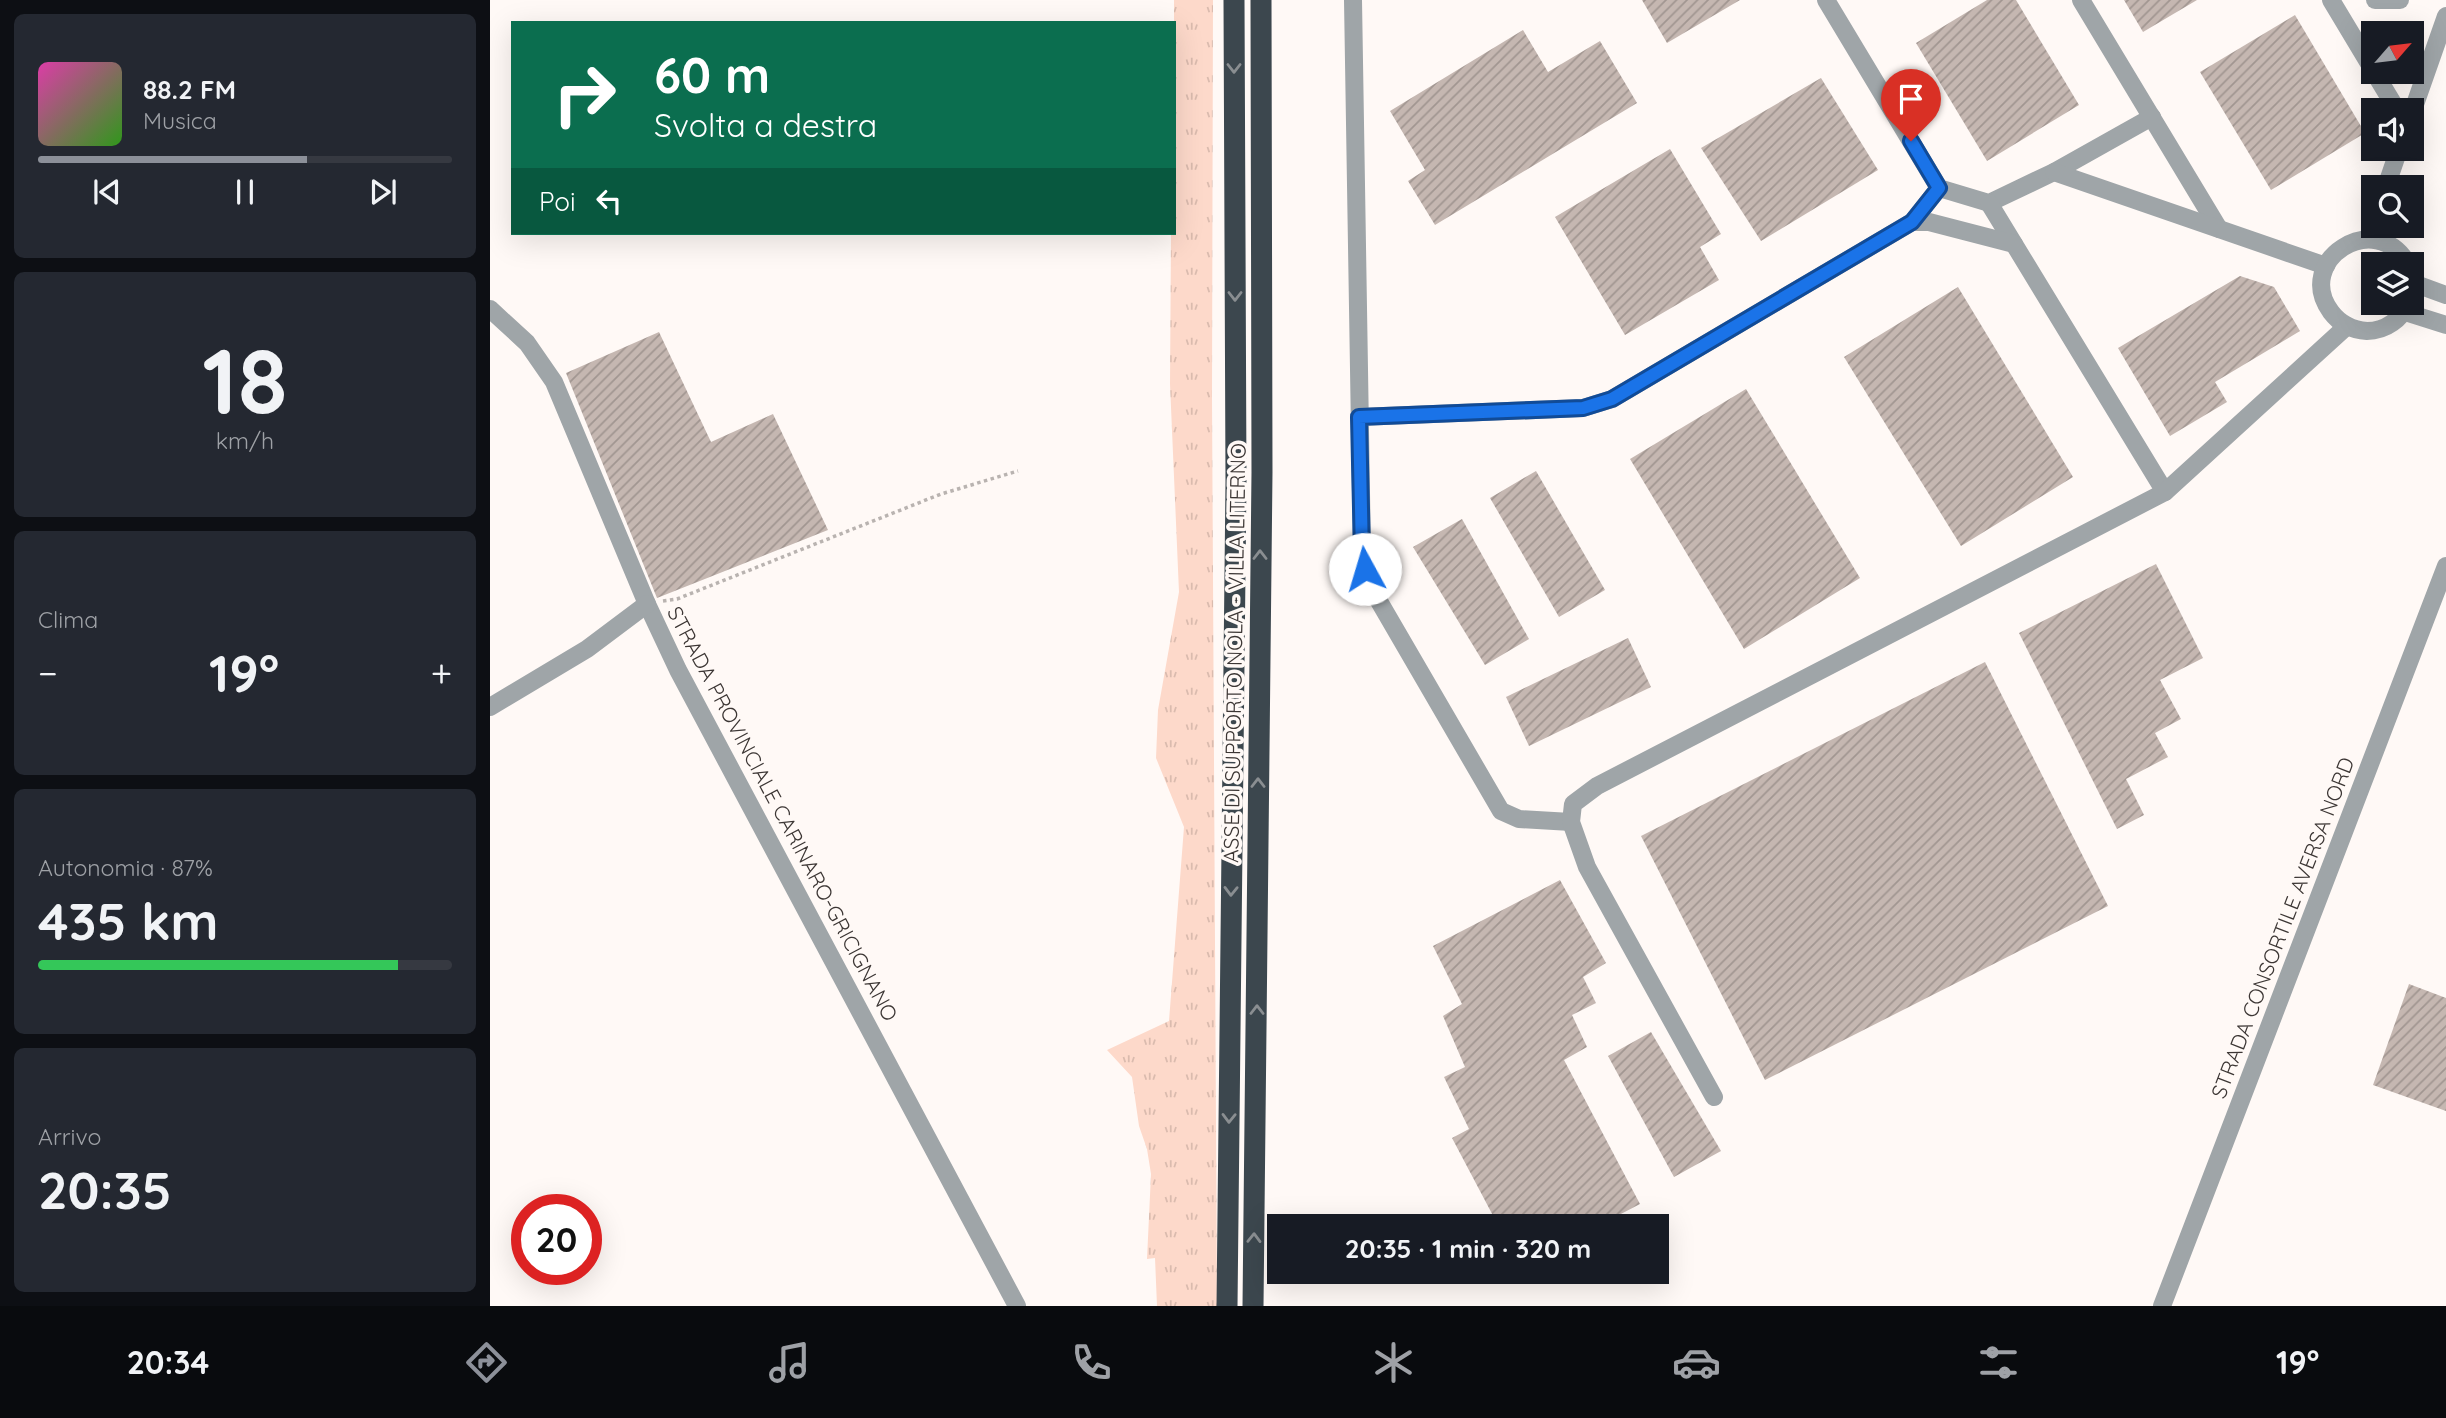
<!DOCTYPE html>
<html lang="it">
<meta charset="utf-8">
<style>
:root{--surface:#171b24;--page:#242831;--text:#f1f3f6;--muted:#9ea1a6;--line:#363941;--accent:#8c9099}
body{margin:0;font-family:Quicksand,sans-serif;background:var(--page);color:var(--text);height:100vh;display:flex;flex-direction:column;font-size:26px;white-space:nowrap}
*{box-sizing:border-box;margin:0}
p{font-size:23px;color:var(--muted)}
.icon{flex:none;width:38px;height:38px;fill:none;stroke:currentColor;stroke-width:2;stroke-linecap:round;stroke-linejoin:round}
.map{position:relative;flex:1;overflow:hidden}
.panel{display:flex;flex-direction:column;gap:14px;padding:14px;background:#0d0f14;width:490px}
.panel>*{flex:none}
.banner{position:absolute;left:21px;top:21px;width:665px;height:214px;border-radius:0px;box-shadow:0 7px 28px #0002;background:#0b6e4f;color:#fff;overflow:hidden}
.needle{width:46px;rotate:62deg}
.fabs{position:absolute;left:1871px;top:21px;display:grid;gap:14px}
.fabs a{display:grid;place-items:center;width:63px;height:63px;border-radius:0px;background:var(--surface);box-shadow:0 7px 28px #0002;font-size:35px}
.speed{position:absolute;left:21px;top:1194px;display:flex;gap:14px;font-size:35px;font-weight:700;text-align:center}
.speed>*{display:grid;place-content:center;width:91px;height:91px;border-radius:50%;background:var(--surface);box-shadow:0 7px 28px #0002;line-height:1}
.speed .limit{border:10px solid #d22;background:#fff;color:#111}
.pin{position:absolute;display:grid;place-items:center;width:60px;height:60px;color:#fff;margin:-72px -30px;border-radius:50% 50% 50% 0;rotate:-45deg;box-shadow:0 0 7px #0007}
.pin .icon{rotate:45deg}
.me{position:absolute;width:77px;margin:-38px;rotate:354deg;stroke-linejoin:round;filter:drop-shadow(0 0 5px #0008)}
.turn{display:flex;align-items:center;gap:24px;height:147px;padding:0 28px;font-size:32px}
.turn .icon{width:91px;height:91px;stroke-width:2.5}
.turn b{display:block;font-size:49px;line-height:60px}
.then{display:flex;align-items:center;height:66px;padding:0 28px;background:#0003;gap:14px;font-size:26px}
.big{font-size:52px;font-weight:800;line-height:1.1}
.panel .card{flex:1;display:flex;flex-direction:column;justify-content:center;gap:10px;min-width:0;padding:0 24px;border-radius:10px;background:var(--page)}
.panel .dial{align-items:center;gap:0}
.dial b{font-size:91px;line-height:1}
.song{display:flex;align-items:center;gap:21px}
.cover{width:84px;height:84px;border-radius:10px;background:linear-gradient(135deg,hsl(320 70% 55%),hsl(110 70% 35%))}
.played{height:7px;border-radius:4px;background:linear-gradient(90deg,var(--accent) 65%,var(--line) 65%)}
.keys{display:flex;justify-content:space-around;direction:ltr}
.heat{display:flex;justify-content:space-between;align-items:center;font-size:38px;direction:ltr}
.charge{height:10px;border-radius:5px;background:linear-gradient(90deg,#34c759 87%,var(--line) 0)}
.trip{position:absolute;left:777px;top:1214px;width:402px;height:70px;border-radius:0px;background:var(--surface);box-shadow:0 7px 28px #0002;font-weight:800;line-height:70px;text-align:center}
.dock{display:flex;height:112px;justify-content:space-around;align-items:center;background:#090b0e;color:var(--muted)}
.dock .icon{width:49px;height:49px}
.dock .selected{color:var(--accent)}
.dock b{font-size:32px;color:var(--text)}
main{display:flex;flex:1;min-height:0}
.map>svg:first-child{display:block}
.grass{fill:url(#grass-tufts)}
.building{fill:url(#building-hatch)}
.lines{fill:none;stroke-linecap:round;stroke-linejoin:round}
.path{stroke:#b9b3b0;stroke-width:3.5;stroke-dasharray:3.5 3.5;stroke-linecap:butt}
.minor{stroke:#9fa5a8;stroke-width:18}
.highway{stroke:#3c474e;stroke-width:21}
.oneway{stroke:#8a8e91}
.route-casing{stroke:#114b97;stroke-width:18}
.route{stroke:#1a73e8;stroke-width:12}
.labels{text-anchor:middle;stroke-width:7;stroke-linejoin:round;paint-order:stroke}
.street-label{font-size:21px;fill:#3c3634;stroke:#fff9f6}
</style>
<main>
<section class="panel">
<div class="card">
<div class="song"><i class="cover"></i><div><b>88.2 FM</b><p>Musica</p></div></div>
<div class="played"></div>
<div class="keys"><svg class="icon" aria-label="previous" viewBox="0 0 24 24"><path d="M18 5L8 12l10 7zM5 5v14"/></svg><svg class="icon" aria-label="pause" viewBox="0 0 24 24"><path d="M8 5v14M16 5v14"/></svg><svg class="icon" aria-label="next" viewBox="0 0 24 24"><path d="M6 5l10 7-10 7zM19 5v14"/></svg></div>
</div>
<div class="card dial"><b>18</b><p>km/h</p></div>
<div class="card"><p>Clima</p>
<div class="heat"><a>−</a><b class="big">19°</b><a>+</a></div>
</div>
<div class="card"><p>Autonomia · 87%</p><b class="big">435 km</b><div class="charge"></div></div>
<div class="card"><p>Arrivo</p><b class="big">20:35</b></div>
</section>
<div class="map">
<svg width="1956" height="1306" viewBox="0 0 1956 1306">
<defs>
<pattern id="grass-tufts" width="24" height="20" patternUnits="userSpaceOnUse" patternTransform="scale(1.75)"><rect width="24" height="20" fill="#fdd9ca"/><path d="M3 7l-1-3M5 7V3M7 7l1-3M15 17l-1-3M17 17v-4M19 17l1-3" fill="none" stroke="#dabbae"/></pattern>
<pattern id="building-hatch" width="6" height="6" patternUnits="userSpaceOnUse" patternTransform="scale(1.75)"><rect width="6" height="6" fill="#c5b7b1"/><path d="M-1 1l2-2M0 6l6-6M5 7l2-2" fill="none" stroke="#a19691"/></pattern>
</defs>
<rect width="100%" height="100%" fill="#fff9f6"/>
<polygon class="grass" points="684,0 723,0 722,397 727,1306 667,1306 665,1258 657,1259 661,1174 657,1149 649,1126 642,1077 617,1050 679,1021 694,827 666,758 668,710 689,592 680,384 681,233 684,233"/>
<g class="building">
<polygon points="1152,0 1250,0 1177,43"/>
<polygon points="1497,0 1526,0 1589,105 1497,161 1426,43"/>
<polygon points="1634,0 1707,0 1653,32"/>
<polygon points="1805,15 1875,133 1781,190 1710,72"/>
<polygon points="1033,30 1058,72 1110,41 1147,103 945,225 918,181 935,170 900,111"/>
<polygon points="1331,78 1388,170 1271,241 1211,148"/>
<polygon points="1180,149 1231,234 1210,247 1229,280 1135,335 1065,217"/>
<polygon points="1750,276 1784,287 1810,331 1725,382 1737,402 1680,436 1628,348"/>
<polygon points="1468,287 1583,477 1471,546 1354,357"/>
<polygon points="169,332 221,442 283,414 338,530 167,598 76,373"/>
<polygon points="1256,389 1370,578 1254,649 1140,459"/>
<polygon points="1046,471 1115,590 1069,617 1000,498"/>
<polygon points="972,519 1039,639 995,665 923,547"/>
<polygon points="1666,564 1713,658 1670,680 1691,719 1665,733 1678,757 1636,779 1654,815 1627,829 1529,633"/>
<polygon points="1138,638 1161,687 1039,746 1016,697"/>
<polygon points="1495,662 1618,906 1275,1080 1151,836"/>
<polygon points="1070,880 1116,963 1093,977 1106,1003 1082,1015 1097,1047 1074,1060 1150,1204 1106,1227 1009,1227 962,1138 979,1129 954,1077 975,1067 953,1016 972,1004 943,946"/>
<polygon points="1919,984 1956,998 1956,1111 1883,1085"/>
<polygon points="1161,1032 1231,1151 1184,1177 1118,1056"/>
</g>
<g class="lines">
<polyline class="path" points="173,601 187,599 451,494 528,471"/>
<g class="minor">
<polyline points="863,0 872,554 879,584 1011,811 1029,819 1081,822"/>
<polyline points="1336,0 1449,188 1499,203 1564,172 1662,117"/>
<polyline points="1591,0 1729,229"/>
<polyline points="1841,0 1883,70"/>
<polyline points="1885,0 1910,0"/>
<polyline points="1884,72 1907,110"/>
<polyline points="1922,113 1956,16"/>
<polyline points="1564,172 1836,266"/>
<polyline points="1896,187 1909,149"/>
<polyline points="1499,203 1675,492"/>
<polyline points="1422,222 1449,188"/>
<path d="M1918,264c-33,-57 -115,-3 -77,48 9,12 21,18 36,19 19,0 34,-12 42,-28"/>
<polyline points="1923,283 1956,295"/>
<polyline points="0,309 37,343 64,382 157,604 188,670 527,1306"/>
<polyline points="1915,312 1956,325"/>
<polyline points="869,417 1093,408 1122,399 1422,222 1439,222 1524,244"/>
<polyline points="0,707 97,649 157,604"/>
<polyline points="1224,1097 1097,867 1081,822 1083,804 1107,786 1675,492 1857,326"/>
<polyline points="1672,1306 1956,566"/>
</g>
<g class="highway">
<polyline points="737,1306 746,481 744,0"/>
<polyline points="763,1306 772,472 771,0"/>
</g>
</g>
<defs><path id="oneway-chevron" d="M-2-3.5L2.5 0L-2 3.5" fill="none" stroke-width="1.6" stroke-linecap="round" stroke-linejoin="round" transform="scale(1.75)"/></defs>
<g class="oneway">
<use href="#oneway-chevron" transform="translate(744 68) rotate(90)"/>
<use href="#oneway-chevron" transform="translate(745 296) rotate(90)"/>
<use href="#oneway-chevron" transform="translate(770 555) rotate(-90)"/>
<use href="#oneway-chevron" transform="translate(768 783) rotate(-90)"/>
<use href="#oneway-chevron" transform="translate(741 891) rotate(91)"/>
<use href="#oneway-chevron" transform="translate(767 1010) rotate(-90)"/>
<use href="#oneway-chevron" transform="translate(739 1118) rotate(91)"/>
<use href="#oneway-chevron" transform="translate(764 1238) rotate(-89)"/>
</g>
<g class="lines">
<g class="route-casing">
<polyline id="route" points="875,569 872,554 869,417 1093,408 1122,399 1422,222 1449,188 1421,141"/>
</g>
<use href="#route" class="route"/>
</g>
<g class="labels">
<g class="street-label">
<text transform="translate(745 653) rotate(-89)" y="7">ASSE DI SUPPORTO NOLA - VILLA LITERNO</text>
<text transform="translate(292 814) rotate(62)" y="7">STRADA PROVINCIALE CARINARO-GRICIGNANO</text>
<text transform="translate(1793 928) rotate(-69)" y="7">STRADA CONSORTILE AVERSA NORD</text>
</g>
</g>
</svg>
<div class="fabs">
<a><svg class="needle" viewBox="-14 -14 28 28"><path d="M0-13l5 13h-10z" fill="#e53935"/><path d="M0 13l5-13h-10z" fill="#9ea1a6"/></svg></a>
<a><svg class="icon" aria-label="sound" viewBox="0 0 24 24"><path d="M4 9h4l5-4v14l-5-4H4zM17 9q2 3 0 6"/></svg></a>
<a><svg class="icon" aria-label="search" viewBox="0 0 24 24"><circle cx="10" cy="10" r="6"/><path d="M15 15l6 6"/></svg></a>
<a><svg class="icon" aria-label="layers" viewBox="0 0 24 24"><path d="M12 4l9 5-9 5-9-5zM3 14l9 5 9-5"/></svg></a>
</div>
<div class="speed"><div class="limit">20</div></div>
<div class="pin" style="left:1421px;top:141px;background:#d93025"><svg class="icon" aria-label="arrive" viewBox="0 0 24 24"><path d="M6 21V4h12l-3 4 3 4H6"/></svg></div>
<svg class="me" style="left:875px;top:569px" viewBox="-20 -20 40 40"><circle r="19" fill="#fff"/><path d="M0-13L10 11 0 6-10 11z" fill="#1a73e8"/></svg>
<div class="trip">20:35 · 1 min · 320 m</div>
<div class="banner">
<div class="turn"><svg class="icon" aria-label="right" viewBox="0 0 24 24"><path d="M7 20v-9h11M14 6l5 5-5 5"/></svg><div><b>60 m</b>Svolta a destra</div></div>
<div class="then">Poi<svg class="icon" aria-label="left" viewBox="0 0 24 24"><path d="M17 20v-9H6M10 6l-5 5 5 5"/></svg></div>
</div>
</div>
</main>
<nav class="dock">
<b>20:34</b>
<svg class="icon selected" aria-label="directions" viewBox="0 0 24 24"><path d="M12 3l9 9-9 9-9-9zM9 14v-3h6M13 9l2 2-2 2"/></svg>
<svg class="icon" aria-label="music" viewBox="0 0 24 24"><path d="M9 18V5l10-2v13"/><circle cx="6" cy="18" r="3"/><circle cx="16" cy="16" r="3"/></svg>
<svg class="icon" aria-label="phone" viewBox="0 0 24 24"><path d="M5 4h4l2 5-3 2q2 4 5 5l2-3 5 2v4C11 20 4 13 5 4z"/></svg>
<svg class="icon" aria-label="climate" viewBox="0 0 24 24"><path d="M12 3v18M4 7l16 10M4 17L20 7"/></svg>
<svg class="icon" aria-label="car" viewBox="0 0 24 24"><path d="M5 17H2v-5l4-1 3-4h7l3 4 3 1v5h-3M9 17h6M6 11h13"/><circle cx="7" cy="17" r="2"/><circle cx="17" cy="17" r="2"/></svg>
<svg class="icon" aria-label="filters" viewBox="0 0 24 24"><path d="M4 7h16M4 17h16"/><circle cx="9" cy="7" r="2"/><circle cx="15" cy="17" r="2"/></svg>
<b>19°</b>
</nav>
